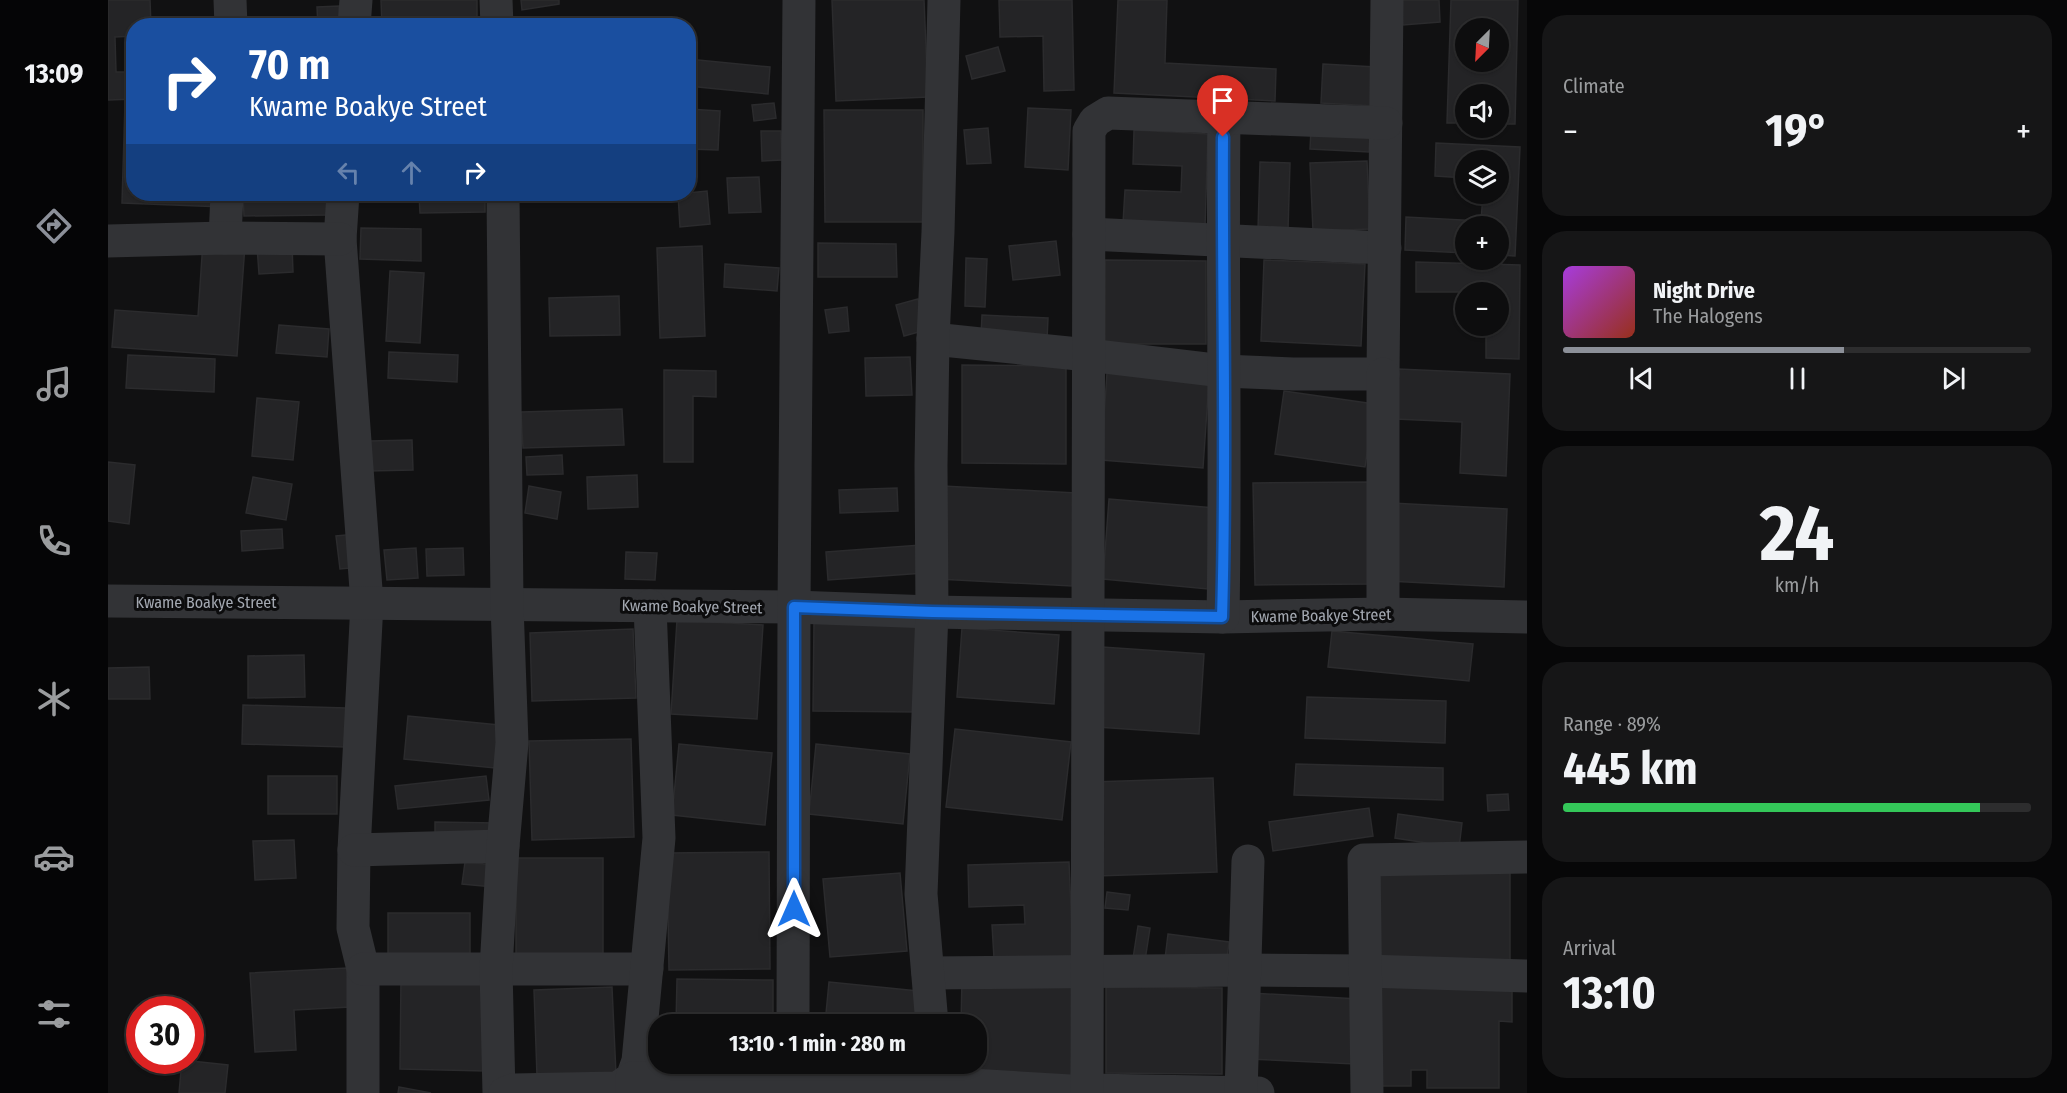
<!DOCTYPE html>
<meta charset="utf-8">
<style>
:root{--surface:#0d0d0e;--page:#161617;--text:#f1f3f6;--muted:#9a9c9e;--line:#2d2d2e;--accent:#8c9099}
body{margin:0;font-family:"Fira Sans Condensed",sans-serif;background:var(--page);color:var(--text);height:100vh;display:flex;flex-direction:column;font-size:22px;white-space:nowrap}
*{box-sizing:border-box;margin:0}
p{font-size:20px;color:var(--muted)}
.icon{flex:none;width:33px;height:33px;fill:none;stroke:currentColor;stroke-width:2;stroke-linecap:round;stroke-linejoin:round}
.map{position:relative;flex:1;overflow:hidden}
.drawer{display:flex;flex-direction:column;gap:15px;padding:15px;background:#070708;width:540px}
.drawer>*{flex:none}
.guide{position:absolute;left:18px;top:18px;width:570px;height:183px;border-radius:24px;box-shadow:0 2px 4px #0004,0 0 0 2px var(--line);background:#1a4fa0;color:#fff;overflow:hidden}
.needle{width:39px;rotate:204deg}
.controls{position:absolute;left:1347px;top:18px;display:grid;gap:12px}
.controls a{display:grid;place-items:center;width:54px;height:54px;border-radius:50%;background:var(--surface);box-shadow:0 2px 4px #0004,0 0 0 2px var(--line);font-size:30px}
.speed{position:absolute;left:18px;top:996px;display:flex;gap:12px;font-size:30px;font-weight:700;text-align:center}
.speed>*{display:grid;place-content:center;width:78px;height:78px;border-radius:50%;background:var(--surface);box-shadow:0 2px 4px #0004,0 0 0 2px var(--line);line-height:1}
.speed .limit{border:9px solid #d22;background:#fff;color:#111}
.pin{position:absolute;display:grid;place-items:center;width:51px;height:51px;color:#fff;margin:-62px -26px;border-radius:50% 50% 50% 0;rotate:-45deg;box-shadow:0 0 6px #0007}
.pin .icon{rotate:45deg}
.me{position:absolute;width:66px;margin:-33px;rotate:0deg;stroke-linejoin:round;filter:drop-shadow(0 0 4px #0008)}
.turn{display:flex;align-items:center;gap:21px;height:126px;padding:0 24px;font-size:27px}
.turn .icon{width:78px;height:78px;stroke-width:2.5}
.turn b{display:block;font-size:42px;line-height:51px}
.lanes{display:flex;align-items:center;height:57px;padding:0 24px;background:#0003;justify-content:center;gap:30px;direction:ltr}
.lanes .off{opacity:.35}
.big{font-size:45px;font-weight:700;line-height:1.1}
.drawer .card{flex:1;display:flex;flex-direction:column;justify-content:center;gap:9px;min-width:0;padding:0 21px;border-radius:24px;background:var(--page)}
.drawer .dial{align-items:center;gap:0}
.dial b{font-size:78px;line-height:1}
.song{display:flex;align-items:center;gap:18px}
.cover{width:72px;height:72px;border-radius:9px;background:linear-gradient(135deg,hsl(280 70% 55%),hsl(10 70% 35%))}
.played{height:6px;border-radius:3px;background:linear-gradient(90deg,var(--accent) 60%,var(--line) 60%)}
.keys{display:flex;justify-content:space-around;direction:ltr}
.heat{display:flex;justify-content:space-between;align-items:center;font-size:33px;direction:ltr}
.charge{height:9px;border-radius:4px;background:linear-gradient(90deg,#34c759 89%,var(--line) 0)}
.trip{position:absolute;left:540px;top:1014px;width:339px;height:60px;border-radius:24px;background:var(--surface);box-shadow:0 2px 4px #0004,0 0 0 2px var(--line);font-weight:700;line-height:60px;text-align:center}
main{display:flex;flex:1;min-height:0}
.menu{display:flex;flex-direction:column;width:108px;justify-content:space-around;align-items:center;background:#050506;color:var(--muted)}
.menu .icon{width:42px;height:42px}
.menu .active{color:var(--accent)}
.menu b{font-size:27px;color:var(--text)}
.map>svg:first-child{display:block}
.building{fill:#242426;stroke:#2b2b2d;stroke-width:1.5;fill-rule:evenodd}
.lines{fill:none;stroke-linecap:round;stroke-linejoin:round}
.street{stroke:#323336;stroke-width:33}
.route-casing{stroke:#114b97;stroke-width:15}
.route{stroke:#1a73e8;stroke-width:10}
.labels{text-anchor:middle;stroke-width:6;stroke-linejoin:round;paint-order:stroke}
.street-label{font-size:16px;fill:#a3a8b1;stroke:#0c0c0d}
</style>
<main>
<nav class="menu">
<b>13:09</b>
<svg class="icon active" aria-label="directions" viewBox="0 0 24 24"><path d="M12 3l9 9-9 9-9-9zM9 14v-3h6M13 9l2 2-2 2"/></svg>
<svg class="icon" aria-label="music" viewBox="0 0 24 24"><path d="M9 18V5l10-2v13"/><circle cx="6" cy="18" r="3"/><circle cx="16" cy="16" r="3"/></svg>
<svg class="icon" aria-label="phone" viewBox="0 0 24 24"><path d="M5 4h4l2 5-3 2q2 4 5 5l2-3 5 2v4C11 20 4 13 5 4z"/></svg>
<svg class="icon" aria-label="climate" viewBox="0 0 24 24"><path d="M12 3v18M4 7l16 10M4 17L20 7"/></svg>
<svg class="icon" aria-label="car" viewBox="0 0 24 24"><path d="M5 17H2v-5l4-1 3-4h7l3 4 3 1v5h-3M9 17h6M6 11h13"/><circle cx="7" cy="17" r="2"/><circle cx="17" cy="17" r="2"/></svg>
<svg class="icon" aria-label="filters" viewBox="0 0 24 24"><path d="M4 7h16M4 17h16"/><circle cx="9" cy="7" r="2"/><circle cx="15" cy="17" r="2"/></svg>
</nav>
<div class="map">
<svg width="1419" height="1093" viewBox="0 0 1419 1093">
<rect width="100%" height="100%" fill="#111112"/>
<g class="building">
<polygon points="0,0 42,0 43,26 26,26 26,36 7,37 8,72 26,72 26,99 0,100"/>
<polygon points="273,0 369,0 369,26 274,26"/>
<polygon points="413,0 451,0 451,4 414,10"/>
<polygon points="724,0 816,0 820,97 728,101"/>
<polygon points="891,0 964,0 966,90 936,91 935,36 892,37"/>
<polygon points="1010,0 1059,0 1057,63 1168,69 1167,101 1006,93"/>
<polygon points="1293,0 1331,0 1332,22 1295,25"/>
<path d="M1343,0h67l-3,124h-17v-30h-32v29h-19zM1358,28h32v34h-32z"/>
<polygon points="231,6 232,26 210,26 209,7"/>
<polygon points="890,47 897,71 864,79 858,56"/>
<polygon points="580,59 662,67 660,94 580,86"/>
<polygon points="1215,64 1268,67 1267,106 1213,103"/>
<polygon points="17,103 26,103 26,194 115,194 115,207 14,203"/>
<polygon points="666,103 668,118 646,121 644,105"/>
<polygon points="920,108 963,110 960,170 917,167"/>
<polygon points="580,109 612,111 610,150 580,149"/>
<polygon points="716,110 815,110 815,222 717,222"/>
<polygon points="880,128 883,163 859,164 856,130"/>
<polygon points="1026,130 1100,134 1097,227 1015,223 1017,190 1073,192 1074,166 1025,164"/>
<polygon points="1203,130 1262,133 1261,152 1202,149"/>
<polygon points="653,131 673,131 674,160 654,161"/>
<polygon points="1328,143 1412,147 1407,256 1390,255 1390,226 1358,226 1358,253 1297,250 1298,217 1373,221 1375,194 1390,194 1390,160 1358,160 1358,178 1327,176"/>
<polygon points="1259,161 1262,229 1205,231 1202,163"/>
<polygon points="1152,162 1182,163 1180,230 1150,229"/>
<polygon points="651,177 653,212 621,213 619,178"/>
<polygon points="599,191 602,224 572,227 570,194"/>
<polygon points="135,194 219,194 219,215 136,216"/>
<polygon points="311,194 377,194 377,212 312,213"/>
<polygon points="253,228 313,229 313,261 252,259"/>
<polygon points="95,241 137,245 129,356 4,347 7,310 90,316"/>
<polygon points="948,241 952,275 905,280 901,246"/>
<polygon points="710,243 788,244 789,277 710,277"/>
<polygon points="184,245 185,272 151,274 149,246"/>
<polygon points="594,246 597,336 552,338 549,248"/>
<polygon points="858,258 879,259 877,307 857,306"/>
<polygon points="997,260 1098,261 1098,344 997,344"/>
<polygon points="1156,260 1257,264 1253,346 1153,341"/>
<polygon points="1308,262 1412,265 1411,359 1378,358 1378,326 1390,326 1390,292 1308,292"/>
<polygon points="617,264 671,268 669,291 616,287"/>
<polygon points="282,271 316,273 312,343 278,341"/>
<polygon points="511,296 512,335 442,336 441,298"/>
<polygon points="810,299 818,330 796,336 788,305"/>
<polygon points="739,307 741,331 721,333 717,310"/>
<polygon points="874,315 940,318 939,340 873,337"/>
<polygon points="171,325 221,329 219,357 168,353"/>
<polygon points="281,352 350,355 349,382 280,378"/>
<polygon points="20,355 107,359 106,392 18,388"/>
<polygon points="802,357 804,395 758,396 757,358"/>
<polygon points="854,365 958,366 958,464 854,463"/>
<polygon points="1290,369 1402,374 1398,476 1352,473 1354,422 1288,419"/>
<polygon points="556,370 608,371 608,397 585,396 585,462 556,462"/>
<polygon points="999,373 1101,380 1095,468 993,460"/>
<polygon points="1176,391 1266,404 1257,467 1167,454"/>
<polygon points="149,398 191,402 185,460 144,456"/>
<polygon points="514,409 516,445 415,448 413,412"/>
<polygon points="304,440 305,470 261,471 261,441"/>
<polygon points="454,455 455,474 419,475 418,457"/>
<polygon points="0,462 27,465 21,524 0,521"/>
<polygon points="529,475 530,507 480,509 479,477"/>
<polygon points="145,477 184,484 178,520 138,513"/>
<polygon points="1261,482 1262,584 1147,585 1145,483"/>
<polygon points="421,486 453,492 449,519 417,513"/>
<polygon points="835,486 968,493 964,586 830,579"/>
<polygon points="789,488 790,511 732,513 731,490"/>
<polygon points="1001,499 1107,508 1100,589 995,579"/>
<polygon points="1283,503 1399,509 1396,587 1280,581"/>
<polygon points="174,529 175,548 134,551 133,531"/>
<polygon points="248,534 252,567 232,569 228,536"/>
<polygon points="813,545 816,573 720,580 718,552"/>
<polygon points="308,548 310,578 279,580 276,550"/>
<polygon points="355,548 356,575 319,576 318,549"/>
<polygon points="518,552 549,553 547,580 517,579"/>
<polygon points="569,620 655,625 649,719 563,714"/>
<polygon points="706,620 811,621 810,712 705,711"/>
<polygon points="854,628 951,635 946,704 849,697"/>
<polygon points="525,629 528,698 424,701 422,633"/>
<polygon points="1224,631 1365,644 1361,681 1220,667"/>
<polygon points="994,647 1096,654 1091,734 989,727"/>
<polygon points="196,655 197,697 140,698 140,656"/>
<polygon points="41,667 42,699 0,699 0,668"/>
<polygon points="1199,697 1338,701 1337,743 1197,738"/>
<polygon points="135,705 238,708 237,747 134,744"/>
<polygon points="300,716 391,725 387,768 296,759"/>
<polygon points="847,729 963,742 954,820 838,807"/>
<polygon points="523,739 526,837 424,840 421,741"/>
<polygon points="571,744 664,753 657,825 564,815"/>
<polygon points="708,744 802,754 795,824 701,814"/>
<polygon points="1188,764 1335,768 1335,800 1186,795"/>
<rect x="160" y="776" width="69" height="38"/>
<polygon points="378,776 381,800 290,809 287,786"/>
<polygon points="1105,778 1109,872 988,876 984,782"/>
<polygon points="1400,794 1401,810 1380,811 1379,795"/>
<polygon points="1261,808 1265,836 1165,851 1161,822"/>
<polygon points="1290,814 1354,823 1351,848 1287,838"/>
<polygon points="327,822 389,823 390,840 327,840"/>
<polygon points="186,840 188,878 147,880 145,841"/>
<polygon points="661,852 662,969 561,970 559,853"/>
<polygon points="408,858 495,858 495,960 408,959"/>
<polygon points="357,862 387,865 385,887 354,884"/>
<polygon points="961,862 965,956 886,958 884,925 917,924 916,905 861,907 860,865"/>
<polygon points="1270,867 1402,868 1402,961 1270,960"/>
<polygon points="792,873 799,951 722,957 715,879"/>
<polygon points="999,892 1022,895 1020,910 997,908"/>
<polygon points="280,913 362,913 362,957 280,956"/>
<polygon points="1030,926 1042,928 1036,967 1024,965"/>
<polygon points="1060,934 1121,942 1118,967 1057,959"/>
<polygon points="239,968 242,1007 186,1010 188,1050 147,1052 142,973"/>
<polygon points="293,978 378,980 377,1071 292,1069"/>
<polygon points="569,979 665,980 665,1024 568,1024"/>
<polygon points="854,979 965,982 963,1087 851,1084 852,1064 868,1064 868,1024 853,1024"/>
<polygon points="1263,980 1404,981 1404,1022 1391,1021 1391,1088 1319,1088 1319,1070 1303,1070 1303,1086 1262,1086"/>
<polygon points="721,982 810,991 807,1024 717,1024"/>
<polygon points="504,987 508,1074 429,1076 426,990"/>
<polygon points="998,987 1114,988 1114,1074 998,1073"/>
<polygon points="1143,993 1251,999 1247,1064 1140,1059"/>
<polygon points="74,1060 120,1065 117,1093 71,1093"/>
<polygon points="742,1064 803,1064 803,1069"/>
<polygon points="291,1087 323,1093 290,1093"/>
</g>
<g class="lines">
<g class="street">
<polyline points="122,0 123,26"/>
<polyline points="388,0 389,26"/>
<polyline points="246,26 248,0"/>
<polyline points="235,194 232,239 259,603 246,850 245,928 255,969 255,1093"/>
<polyline points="981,234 1277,248"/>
<polyline points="117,238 119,194"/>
<polyline points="0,241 117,238 232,239"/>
<polyline points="825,339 980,355 1115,371 1185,374 1275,374 1279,0"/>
<polyline points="0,601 686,607 824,612 1115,617 1275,614 1419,617"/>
<polyline points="1275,614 1275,374"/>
<path d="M1115,617c3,-167 -1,-333 1,-499"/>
<polyline points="246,850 395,846"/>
<polyline points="255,969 539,969"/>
<polyline points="820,973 1136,970 1258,971 1419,976"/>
<polyline points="685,1024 686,607 691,0"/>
<polyline points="824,1024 813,894 824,612 823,465 825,339 830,232 836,0"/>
<polyline points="391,1093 388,969 395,846 404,743 399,605 395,194"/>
<polyline points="397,1093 405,1090 510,1088 524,1078 530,1061 551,838 542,606"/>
<polyline points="524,1093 524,1078 681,1083 685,1085 829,1083 979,1092 981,1090 1150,1093"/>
<polyline points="979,1093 981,131 987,121 1000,113 1278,123"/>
<polyline points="1133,1093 1140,861"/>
<polyline points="1259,1093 1256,860 1419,857"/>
</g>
</g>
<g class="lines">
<g class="route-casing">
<path id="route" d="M686,909v-302l138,5 290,5c5,-160 0,-320 1,-480"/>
</g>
<use href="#route" class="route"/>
</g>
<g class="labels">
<g class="street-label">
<text x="98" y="608">Kwame Boakye Street</text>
<text transform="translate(584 606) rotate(1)" y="6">Kwame Boakye Street</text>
<text transform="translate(1213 615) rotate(-1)" y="6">Kwame Boakye Street</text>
</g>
</g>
</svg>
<div class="controls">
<a><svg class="needle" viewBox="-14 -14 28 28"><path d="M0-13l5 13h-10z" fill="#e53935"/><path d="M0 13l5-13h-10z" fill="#9a9c9e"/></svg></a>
<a><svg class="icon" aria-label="sound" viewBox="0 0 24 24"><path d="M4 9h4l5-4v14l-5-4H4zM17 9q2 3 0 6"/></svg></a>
<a><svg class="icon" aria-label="layers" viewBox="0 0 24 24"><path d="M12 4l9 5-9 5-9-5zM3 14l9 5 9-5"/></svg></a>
<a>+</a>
<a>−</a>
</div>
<div class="speed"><div class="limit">30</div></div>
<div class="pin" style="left:1115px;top:137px;background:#d93025"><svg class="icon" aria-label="arrive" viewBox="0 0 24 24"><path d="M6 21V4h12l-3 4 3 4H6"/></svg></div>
<svg class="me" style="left:686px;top:909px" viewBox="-20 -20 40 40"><path d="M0-17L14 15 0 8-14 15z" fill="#1a73e8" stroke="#fff" stroke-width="4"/></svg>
<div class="trip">13:10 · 1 min · 280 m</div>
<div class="guide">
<div class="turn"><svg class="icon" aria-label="right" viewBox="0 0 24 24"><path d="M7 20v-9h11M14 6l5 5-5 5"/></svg><div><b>70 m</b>Kwame Boakye Street</div></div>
<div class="lanes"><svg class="icon off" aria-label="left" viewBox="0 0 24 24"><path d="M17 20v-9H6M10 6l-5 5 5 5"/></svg><svg class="icon off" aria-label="ahead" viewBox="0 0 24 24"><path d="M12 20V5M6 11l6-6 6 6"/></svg><svg class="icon" aria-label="right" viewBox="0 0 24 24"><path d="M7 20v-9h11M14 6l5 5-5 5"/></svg></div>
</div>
</div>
<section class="drawer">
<div class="card"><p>Climate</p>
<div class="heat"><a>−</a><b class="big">19°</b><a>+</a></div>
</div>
<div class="card">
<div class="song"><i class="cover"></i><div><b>Night Drive</b><p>The Halogens</p></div></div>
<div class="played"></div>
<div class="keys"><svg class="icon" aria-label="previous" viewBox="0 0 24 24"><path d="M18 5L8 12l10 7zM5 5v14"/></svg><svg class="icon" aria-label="pause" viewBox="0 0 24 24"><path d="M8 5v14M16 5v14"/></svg><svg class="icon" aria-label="next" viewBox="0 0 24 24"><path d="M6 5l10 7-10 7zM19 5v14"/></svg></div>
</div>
<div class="card dial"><b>24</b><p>km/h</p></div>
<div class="card"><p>Range · 89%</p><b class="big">445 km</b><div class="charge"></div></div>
<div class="card"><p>Arrival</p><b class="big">13:10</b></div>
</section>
</main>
